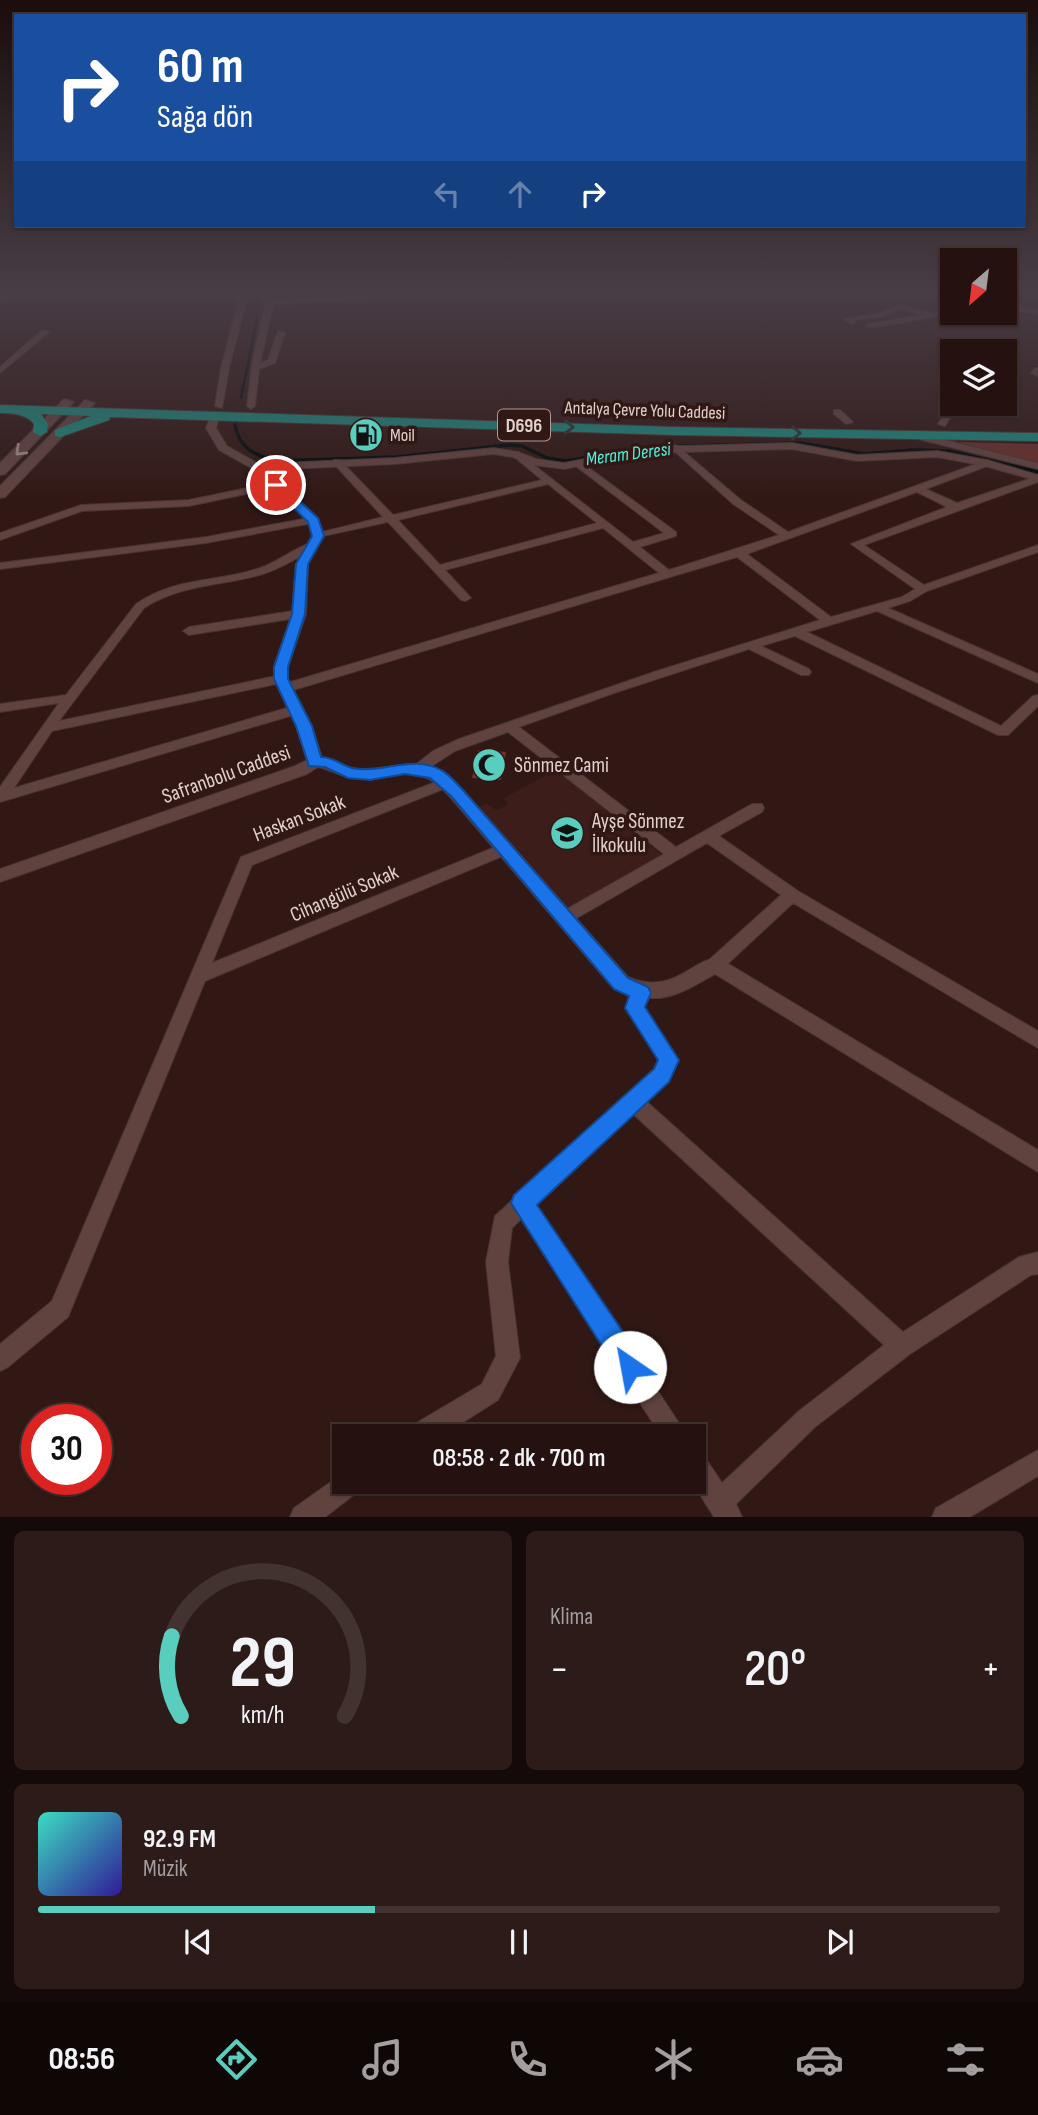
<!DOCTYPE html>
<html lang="tr">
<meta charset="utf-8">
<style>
:root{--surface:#251210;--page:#2d1b19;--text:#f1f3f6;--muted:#a39e9f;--line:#423230;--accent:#59cebe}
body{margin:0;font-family:"Sofia Sans Condensed",sans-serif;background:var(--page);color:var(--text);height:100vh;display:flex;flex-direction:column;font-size:26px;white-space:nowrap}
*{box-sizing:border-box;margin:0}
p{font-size:23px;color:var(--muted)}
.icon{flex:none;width:38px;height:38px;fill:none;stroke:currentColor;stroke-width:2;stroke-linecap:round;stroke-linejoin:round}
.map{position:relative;height:1517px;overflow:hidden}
.side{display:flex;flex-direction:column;gap:14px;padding:14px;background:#140a09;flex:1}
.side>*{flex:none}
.top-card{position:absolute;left:14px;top:14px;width:1012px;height:214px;border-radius:0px;box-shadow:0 2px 5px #0004,0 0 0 2px var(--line);background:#1a4fa0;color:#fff;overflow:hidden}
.needle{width:46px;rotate:208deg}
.tools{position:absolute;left:940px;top:248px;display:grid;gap:14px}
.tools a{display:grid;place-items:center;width:77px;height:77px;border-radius:0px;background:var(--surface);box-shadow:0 2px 5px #0004,0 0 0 2px var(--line);font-size:35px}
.speed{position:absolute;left:21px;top:1404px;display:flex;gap:14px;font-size:35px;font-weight:700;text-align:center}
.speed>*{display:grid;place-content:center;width:91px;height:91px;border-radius:50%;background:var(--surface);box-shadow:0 2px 5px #0004,0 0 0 2px var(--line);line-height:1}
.speed .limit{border:10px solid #d22;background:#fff;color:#111}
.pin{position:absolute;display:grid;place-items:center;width:60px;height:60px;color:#fff;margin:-30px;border:4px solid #fff;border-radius:50%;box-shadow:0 2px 7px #0007}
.me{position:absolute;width:77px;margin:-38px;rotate:327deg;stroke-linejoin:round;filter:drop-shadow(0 0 5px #0008)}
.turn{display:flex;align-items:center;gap:24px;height:147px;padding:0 28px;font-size:32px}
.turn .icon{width:91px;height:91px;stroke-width:2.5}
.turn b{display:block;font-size:49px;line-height:60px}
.lanes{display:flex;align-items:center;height:66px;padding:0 28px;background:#0003;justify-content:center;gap:35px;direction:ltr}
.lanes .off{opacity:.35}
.big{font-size:52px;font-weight:600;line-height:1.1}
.side .card{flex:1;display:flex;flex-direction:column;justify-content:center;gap:10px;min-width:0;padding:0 24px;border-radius:10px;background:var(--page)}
.side .dial{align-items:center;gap:0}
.dial svg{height:182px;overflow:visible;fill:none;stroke:var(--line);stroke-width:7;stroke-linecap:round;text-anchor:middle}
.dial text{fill:var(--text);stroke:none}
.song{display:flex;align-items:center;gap:21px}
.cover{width:84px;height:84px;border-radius:10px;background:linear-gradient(135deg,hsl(170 70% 55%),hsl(250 70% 35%))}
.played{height:7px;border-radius:4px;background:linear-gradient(90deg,var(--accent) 35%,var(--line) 35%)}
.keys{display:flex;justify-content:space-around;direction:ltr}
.heat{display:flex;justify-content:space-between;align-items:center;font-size:38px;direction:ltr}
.side .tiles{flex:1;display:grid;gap:14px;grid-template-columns:1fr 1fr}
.card:last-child{grid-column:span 2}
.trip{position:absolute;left:332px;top:1424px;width:374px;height:70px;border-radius:0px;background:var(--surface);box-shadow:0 2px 5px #0004,0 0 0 2px var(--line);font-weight:600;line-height:70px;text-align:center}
.tab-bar{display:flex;height:112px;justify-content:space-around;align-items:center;background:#0f0706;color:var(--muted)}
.tab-bar .icon{width:49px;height:49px}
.tab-bar .current{color:var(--accent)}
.tab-bar b{font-size:32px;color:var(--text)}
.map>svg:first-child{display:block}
.built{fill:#3d1d19}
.green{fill:#68302a}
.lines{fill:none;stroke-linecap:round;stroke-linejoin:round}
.stream-far1{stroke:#010c0a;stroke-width:2.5}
.stream{stroke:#010c0a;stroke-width:3.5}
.building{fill:#7a2d26}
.minor-casing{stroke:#483433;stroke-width:2}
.tertiary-casing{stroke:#483433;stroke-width:2}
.secondary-casing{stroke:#483433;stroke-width:2}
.trunk-casing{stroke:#483433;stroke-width:2}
.minor{fill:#60433f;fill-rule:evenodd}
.tertiary{fill:#60433f;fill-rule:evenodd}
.secondary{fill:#60433f;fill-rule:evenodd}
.trunk{fill:#1a877b;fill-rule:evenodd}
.oneway{stroke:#2a3934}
.oneway2{stroke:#a18a86}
.route{fill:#1a73e8;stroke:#114b97;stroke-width:2}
.labels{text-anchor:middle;stroke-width:7;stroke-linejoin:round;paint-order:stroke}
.far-street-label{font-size:18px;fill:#e2d0cd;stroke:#311815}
.far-poi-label{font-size:18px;fill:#e2d0cd;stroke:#311815;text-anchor:start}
.shield{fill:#311815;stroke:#ad9996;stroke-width:2}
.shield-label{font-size:19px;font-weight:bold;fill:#e2d0cd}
.far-water-label{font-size:19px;font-style:italic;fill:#4cf4e0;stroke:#311815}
.poi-label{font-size:21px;fill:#e2d0cd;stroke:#311815;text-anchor:start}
.street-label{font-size:21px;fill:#e2d0cd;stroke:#311815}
</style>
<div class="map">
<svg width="1038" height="1517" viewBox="0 0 1038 1517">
<rect width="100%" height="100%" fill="#311815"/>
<polygon class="built" points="556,770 662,855 567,909 478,808 487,803 496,810 509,804 504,798"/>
<polygon class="green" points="960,442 1038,444 1038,465 961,443"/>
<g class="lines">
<polyline class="stream-far1" points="195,290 241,291 257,296 257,319 241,398"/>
<path class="stream" d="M235,425c4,24 21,31 43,36l119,-4 112,-12 13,1 25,12 19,3 85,-14 150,-4 63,11 49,-4 36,1 89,21"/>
</g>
<polygon class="building" points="478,750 506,752 501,780 472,778"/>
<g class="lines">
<g class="minor-casing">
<g id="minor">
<polygon points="13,290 20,290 0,303 0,298"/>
<polygon points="151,290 230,292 247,298 229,368 222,408 215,406 221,368 239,299 229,296 154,292"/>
<polygon points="260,290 266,290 272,300 385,294 391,293 394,290 400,290 395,296 385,298 273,304 260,363 268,360 278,331 285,333 275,363 259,369 255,406 251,409 247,406 252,363 266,302"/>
<polygon points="899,305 931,313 952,310 952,313 955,313 871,328 867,326 868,324 921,315 900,309 882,317 854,320 856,322 852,324 843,319 880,313"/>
<polygon points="42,330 49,332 0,373 0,367"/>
<polygon points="1035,368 1038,368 1038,376 1031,373"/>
<polygon points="982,407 985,408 985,412 950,418 945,426 938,424 944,414"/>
<polygon points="834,410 840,410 853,422 846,424 834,414"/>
<polygon points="917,433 1038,463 1038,469 914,438 912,436"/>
<path d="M676,445l65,55 47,32 199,-72 3,1v4l-64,24 31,14 81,-27v6l-174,63 60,40 114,-40v7l-111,39 -17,10 -22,7 150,66v9l-161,-72 -70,21 194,94 32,-30 5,-1v11l-30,29h-10l-203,-99 -34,10 48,23 2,3 -2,3h-8l-52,-26 -132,43 -98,35 157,120 76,-43h10l2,4 -2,4 -43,24 79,55 240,140v17l-245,-145 -72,67 -6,2 -6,-2 -3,-5 3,-5 72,-65 -74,-52 -137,79 -6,2 -6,-2 -2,-4 2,-4 106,-60 -156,-122 -53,19 -34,22 -5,2 -7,-5 24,-19 26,-12 198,-68 163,-51 -83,-63 -447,134 -5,1 -6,-4 1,-3 379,-112 -56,-45 -158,42 26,28 -6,3 -4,-1 -73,-78 -74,16v-4l69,-17 -49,-53v-4h6l53,55 149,-35 -24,-20v-4l3,-1 112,87 31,-9 -91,-69 8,-2 95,70v4l-36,11 29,23 110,-35 -46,-31 -60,-54v-4zM548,484l49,39 -157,42 -42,-45zM917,492l30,15 -96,37 64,45 -13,8 -71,20 -84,-63z"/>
<polygon points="276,482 281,485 279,487 189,506 82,511 0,540 0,533 81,505 189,500"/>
<polygon points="314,517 319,520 318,522 206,543 0,569 0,563 206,537"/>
<path d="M313,542l5,3 -1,2c-18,10 -35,21 -54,27 -41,12 -82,10 -119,34l-85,113 222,-46 6,4 -1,3 -234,49 -38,57 276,-81h10l2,3 -2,3 -300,89v-15l59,-84 -59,9v-8l66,-9 70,-91c41,-28 80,-21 124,-36 18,-6 34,-20 53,-26z"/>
<polygon points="299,610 303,611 303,617 189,635 183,631 189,627"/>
<polygon points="446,778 453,783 451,786 252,865 212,963 500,845 510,845 513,849 510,853 205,981 68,1317 8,1367 0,1371 0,1344 52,1301 241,857"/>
<polygon points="641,986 647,988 650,993 644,1007 678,1060 668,1081 646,1101 903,1332 1019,1257 1038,1252 1038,1274 1031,1275 910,1354 815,1427 736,1504 742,1517 714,1517 692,1482 695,1482 695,1453 704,1456 722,1483 799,1411 884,1345 633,1114 536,1205 688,1437 662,1437 521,1219 512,1228 508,1262 520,1358 498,1400 440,1437 405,1437 408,1428 482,1384 496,1356 486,1262 495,1216 654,1069 659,1060 626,1008 635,988"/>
<polygon points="1038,1450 1038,1476 970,1517 932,1517 936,1508"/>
<polygon points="345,1472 345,1482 362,1482 359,1491 325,1517 290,1517 294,1508"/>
</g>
</g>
<g class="tertiary-casing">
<g id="tertiary">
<polygon points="920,290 952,294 952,298 921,292"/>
<polygon points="1004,305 1038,310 1038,314 1004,309"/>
<path d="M212,412l8,2 -4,14 11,18 32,18 136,-6 99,-10 24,4 18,7 28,4 82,-16 146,-4 65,12 80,-4 50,9 51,15v6l-53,-15 -48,-9 -80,4 -65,-12 -146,4 -82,16 -30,-4 -22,-8 -18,-3 -99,10 -129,6 52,48 6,18 -16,28 -2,50 -18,53v12l24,47 10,32c12,3 23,10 37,11 47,1 63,-21 103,20l166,188c50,21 68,-26 94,-17l316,190v22l-323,-198c-40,23 -57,33 -101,15l-164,-192c-36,-39 -46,-17 -90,-18 -16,0 -28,-9 -42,-12l-11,7 -307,108v-13l295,-103 12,-6 -11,-34 -22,-47v-12l18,-53 4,-50 16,-28 -4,-15 -55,-52 -34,-19 -13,-22z"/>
</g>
</g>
<g class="secondary-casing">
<g id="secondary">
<polygon points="64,399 74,402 5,474 0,475 0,463"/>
<polygon points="85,400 95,403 5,497 0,498 0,486"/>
</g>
</g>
<g class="trunk-casing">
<path id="trunk" d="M0,405l674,22 364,6v8l-364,-6 -564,-18 -1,3 -49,17 -5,-1v-6l36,-14 -50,-2 7,10 -1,8 -7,4 -7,-4 1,-8c-7,-10 -22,-11 -34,-11z"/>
</g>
<use href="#minor" class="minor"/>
<use href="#tertiary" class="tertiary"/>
<use href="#secondary" class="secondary"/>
<use href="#trunk" class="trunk"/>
</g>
<defs><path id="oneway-chevron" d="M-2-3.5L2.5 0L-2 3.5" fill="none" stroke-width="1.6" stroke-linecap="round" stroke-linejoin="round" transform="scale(1.75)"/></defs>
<g class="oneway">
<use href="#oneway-chevron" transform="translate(569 427) rotate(2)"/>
<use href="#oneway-chevron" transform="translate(796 433) rotate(1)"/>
</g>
<use class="oneway2" href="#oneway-chevron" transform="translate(20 451) rotate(136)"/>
<linearGradient id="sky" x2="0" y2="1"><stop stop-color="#1b0d0c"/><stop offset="0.58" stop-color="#483d46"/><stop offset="1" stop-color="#483d46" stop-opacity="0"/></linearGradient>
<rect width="1038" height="502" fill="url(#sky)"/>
<path class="route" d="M273,483h7l38,35 6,18 -16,28 -3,50 -17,53v12l24,47 9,31c13,0 20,8 31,11 29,6 62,-14 89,2 8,4 15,13 21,19l166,189 20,9 3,6 -6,14 34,53 -10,22 -132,123 103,152 3,10 -3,9 -10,4 -9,-4 -110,-173 3,-8 140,-126 4,-9 -33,-52 4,-12 -15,-7 -163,-193 -21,-18 -25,-4 -35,6 -22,-2 -23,-11 -16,-1 -13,-40 -22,-47v-12l18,-53 4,-50 16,-28 -4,-14 -35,-34z"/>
<defs>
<g id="fuel-disc" transform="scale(1.75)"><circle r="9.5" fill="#59cebe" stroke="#311815"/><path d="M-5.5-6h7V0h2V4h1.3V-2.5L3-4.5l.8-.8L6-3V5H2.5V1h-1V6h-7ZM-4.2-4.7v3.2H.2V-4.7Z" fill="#111"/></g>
<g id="mosque-disc" transform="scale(1.75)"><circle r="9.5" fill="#59cebe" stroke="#311815"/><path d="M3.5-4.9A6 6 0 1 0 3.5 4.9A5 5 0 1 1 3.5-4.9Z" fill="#111"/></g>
<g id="school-disc" transform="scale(1.75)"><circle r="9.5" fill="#59cebe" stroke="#311815"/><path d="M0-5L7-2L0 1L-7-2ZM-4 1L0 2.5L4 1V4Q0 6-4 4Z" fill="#111"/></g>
</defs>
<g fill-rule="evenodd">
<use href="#fuel-disc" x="366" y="435"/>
<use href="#mosque-disc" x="489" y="765"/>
<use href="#school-disc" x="567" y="833"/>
</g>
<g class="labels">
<g class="far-street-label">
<text transform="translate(645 410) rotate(2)" y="6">Antalya Çevre Yolu Caddesi</text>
</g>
<g class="far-poi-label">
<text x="390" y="441">Moil</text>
</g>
<rect class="shield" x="498" y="409.5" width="52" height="31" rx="5"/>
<g class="shield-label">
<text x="524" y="432">D696</text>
</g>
<g class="far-water-label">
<text transform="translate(628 453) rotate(-7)" y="7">Meram Deresi</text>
</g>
<g class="poi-label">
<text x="514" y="772">Sönmez Cami</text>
<text x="592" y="828">Ayşe Sönmez<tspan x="592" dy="24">İlkokulu</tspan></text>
</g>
<g class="street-label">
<text transform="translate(226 774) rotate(-20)" y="7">Safranbolu Caddesi</text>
<text transform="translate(299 818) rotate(-21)" y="7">Haskan Sokak</text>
<text transform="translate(344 893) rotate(-23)" y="7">Cihangülü Sokak</text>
</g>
</g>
</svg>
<div class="tools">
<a><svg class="needle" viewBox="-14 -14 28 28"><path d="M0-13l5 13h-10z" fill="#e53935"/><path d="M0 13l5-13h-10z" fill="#a39e9f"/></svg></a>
<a><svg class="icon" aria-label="layers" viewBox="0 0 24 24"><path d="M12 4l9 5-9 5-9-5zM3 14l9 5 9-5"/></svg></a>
</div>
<div class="speed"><div class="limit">30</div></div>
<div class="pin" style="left:276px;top:485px;background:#d93025"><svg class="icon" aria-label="arrive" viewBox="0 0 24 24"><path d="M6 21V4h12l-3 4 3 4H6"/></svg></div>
<svg class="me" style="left:630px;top:1367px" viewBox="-20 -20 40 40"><circle r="19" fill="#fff"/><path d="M0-13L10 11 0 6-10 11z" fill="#1a73e8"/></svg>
<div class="trip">08:58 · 2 dk · 700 m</div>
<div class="top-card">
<div class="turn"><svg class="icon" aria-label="right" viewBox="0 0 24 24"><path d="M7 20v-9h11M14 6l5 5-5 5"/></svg><div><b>60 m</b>Sağa dön</div></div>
<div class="lanes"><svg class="icon off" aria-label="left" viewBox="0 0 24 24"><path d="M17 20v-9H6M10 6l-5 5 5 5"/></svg><svg class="icon off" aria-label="ahead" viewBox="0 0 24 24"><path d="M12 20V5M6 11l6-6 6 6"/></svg><svg class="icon" aria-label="right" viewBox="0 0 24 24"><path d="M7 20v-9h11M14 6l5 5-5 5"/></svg></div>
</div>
</div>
<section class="side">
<div class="tiles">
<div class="card dial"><svg viewBox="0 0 100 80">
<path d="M14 69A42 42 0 1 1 86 69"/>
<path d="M14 69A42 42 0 0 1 10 34" stroke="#59cebe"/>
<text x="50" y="56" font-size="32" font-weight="700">29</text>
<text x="50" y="72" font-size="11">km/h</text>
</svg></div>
<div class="card"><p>Klima</p>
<div class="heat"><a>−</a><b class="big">20°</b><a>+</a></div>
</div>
<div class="card">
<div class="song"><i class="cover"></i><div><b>92.9 FM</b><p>Müzik</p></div></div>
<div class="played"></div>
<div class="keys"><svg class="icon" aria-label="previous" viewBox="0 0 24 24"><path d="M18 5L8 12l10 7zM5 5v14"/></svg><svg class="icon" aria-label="pause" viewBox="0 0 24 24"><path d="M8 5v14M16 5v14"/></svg><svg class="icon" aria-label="next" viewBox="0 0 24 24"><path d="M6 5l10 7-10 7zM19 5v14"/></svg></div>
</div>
</div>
</section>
<nav class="tab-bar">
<b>08:56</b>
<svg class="icon current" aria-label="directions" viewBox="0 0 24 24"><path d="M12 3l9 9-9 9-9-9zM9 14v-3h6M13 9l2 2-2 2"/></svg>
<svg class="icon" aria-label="music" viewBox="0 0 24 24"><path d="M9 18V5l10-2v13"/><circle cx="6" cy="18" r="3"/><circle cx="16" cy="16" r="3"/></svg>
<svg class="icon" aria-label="phone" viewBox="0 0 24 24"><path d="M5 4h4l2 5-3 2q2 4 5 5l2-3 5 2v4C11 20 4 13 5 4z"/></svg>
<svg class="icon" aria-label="climate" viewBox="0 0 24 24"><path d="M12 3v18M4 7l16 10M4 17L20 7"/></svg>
<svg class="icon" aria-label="car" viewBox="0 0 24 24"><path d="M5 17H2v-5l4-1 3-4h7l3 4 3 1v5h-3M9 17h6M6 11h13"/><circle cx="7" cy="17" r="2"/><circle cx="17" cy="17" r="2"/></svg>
<svg class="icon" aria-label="filters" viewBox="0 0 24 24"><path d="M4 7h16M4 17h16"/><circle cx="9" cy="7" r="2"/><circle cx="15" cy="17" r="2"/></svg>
</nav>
